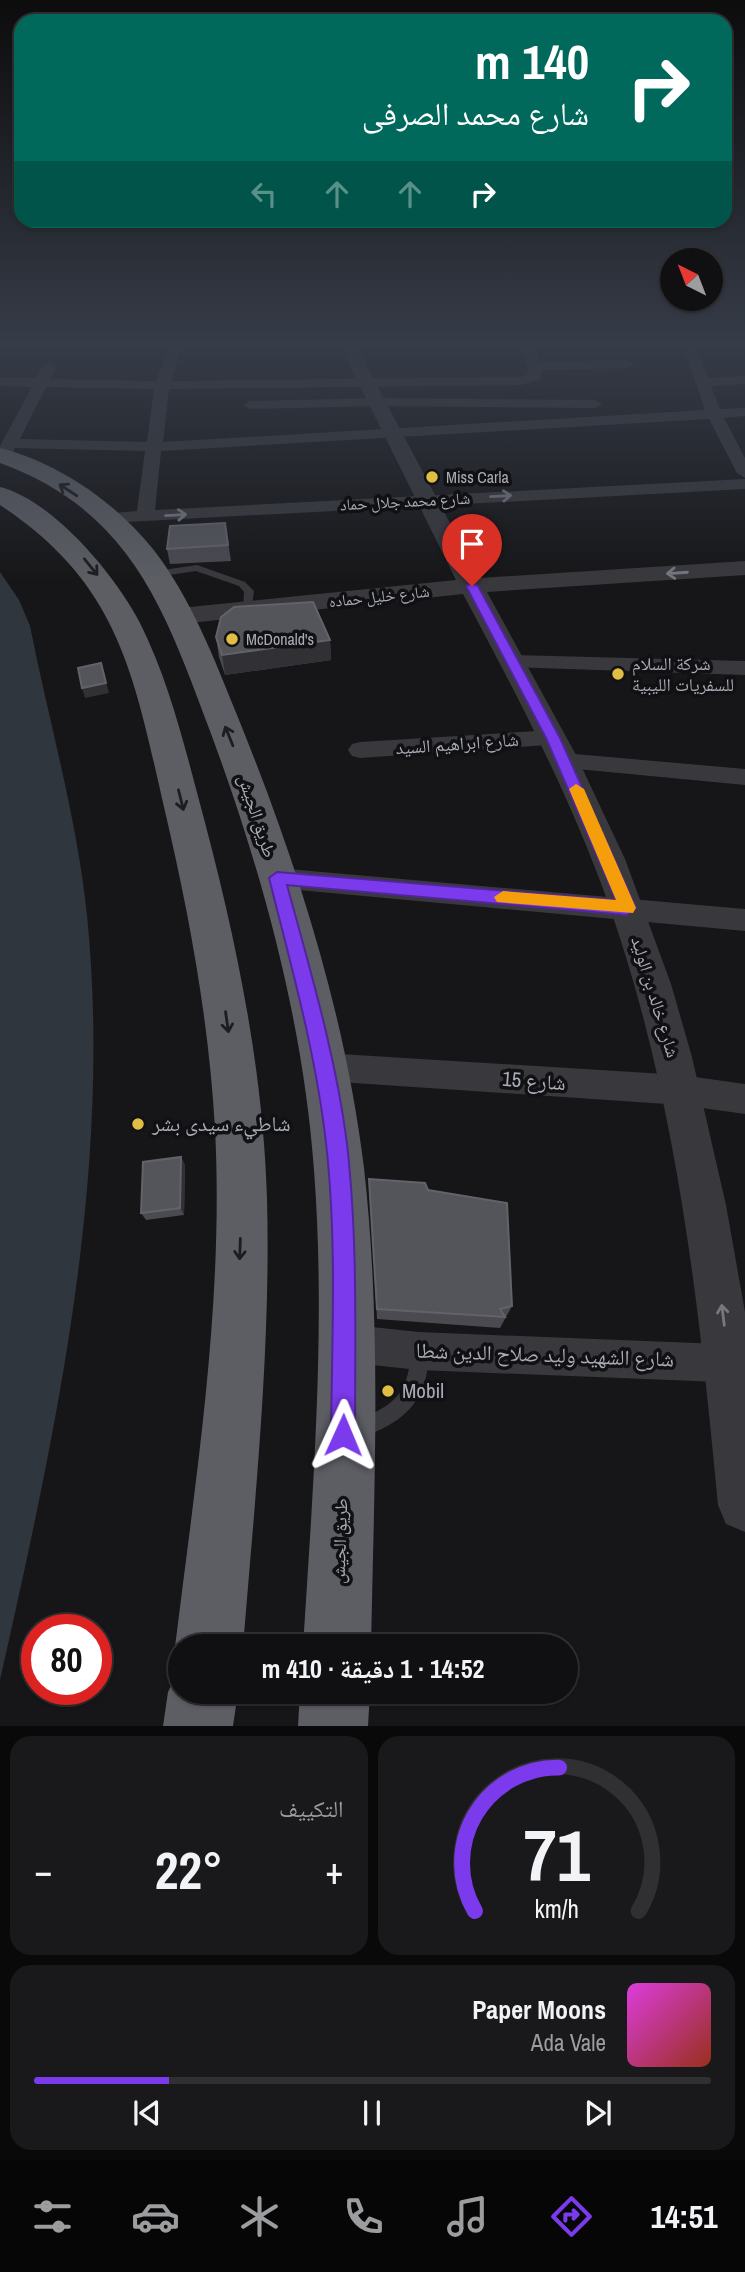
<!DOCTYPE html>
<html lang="ar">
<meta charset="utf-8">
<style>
:root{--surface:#101012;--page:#19191b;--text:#f1f3f6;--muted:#9c9d9f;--line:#303032;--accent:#7c3aed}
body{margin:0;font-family:"Archivo Narrow","Noto Naskh Arabic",sans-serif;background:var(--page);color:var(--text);direction:rtl;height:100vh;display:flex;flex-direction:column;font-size:26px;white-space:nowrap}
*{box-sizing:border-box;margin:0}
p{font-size:23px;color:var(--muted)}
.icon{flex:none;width:38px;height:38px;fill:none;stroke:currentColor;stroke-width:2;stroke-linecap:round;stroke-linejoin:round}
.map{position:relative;height:1726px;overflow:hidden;direction:ltr}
.details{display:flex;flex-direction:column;gap:10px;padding:10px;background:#09090a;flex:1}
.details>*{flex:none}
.top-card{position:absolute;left:14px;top:14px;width:718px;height:214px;border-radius:21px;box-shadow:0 2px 5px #0004,0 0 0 2px var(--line);direction:rtl;background:#00695c;color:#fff;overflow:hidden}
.needle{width:46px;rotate:318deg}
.controls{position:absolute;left:660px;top:248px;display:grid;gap:14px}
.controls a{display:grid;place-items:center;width:63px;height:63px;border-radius:50%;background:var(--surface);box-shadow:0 2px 5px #0004,0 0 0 2px var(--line);font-size:35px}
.speed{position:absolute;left:21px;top:1614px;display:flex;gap:14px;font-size:35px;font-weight:700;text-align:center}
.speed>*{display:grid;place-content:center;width:91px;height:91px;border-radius:50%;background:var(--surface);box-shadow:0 2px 5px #0004,0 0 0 2px var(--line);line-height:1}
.speed .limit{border:10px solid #d22;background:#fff;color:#111}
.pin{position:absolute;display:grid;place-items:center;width:60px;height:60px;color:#fff;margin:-72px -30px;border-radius:50% 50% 50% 0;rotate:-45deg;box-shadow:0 0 7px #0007}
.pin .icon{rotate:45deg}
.me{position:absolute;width:77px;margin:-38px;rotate:1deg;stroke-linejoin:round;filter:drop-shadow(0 0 5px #0008)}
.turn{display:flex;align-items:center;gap:24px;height:147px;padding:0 28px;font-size:32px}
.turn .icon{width:91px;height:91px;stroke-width:2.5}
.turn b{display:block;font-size:49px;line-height:60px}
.lanes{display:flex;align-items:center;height:66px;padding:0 28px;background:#0003;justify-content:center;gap:35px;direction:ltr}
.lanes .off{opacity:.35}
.big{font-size:52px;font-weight:700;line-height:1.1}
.details .widget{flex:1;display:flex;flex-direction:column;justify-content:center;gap:10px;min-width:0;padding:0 24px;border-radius:21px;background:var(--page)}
.details .dial{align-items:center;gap:0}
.dial svg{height:182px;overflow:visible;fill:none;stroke:var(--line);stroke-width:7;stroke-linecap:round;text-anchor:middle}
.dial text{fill:var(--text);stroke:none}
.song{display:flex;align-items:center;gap:21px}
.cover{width:84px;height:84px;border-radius:10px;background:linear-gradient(135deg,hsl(300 70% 55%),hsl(10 70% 35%))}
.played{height:7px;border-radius:4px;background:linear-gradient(90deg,var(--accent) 20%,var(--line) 20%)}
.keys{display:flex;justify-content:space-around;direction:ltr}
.heat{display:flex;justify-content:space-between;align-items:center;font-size:38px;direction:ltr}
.details .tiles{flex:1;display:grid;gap:10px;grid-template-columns:1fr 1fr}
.widget:last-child{grid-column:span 2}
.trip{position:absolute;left:168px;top:1634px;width:410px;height:70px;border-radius:35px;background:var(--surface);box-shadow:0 2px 5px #0004,0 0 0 2px var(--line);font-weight:700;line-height:70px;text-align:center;direction:rtl}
.tabs{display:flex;height:112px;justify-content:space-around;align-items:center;background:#060607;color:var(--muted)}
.tabs .icon{width:49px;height:49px}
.tabs .current{color:var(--accent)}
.tabs b{font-size:32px;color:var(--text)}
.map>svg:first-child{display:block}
.water{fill:#2f363d}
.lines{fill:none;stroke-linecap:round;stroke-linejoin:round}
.service{fill:#38383d;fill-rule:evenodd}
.minor{fill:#38383d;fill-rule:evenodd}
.tertiary{fill:#38383d;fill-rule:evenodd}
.trunk{fill:#5c5e64;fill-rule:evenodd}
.wall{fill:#4a4a50}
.shaded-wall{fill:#313135}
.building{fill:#54555b;stroke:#626269;stroke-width:2}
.oneway{stroke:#1c1d1f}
.oneway2{stroke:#767880}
.route{fill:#7c3aed;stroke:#51269a;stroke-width:2}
.slow{fill:#f59e0b}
.poi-dot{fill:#e2bd44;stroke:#111113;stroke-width:2.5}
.labels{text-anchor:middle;stroke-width:7;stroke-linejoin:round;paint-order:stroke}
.far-poi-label{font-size:16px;fill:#a9acb7;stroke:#111113;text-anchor:start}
.far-street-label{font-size:16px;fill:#a9acb7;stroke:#111113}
.poi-label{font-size:18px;fill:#a9acb7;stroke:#111113;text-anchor:start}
.street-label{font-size:18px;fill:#a9acb7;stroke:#111113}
.near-street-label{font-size:21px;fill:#a9acb7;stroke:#111113}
.near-poi-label{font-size:21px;fill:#a9acb7;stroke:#111113;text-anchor:start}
</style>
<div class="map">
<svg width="745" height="1726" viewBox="0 0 745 1726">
<rect width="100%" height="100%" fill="#161618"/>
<path class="water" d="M0,572l19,28 11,26c19,96 47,192 57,289 26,257 -31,516 -87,765z"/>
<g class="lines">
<g class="service">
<polygon points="197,565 245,582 254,591 251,612 245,612 243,610 244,592 239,586 196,571 156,577 152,574 156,571"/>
<path d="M419,1347l6,3c4,8 3,18 1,27 -8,35 -35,50 -66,61l-7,-2 -2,-7 2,-7c22,-9 48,-19 54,-45 3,-9 2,-18 6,-27z"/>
</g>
<g class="minor">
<path d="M0,342h297l-7,4 -108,1 -11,34 349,-4 9,-3 -7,-32h12l5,20 89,-2 7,4 -7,4 -86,2 -1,9 -20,6 -352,4 -6,53 542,-32 -23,-68h12l14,36 37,-2v8l-34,2 9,23 25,-1v8l-21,2 21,40v20l-8,-5 -28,-54 -548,32 -6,59 590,-31v10l-637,34 -9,-5 3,-4 35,-3 8,-60 -130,-3 -5,9 -10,1v-12l32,-59 -32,-1v-8h36l8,-14 5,-1 7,4 -6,12 106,2 13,-34 -169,2zM46,387l108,2 -7,53 -127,-3z"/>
<polygon points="377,398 595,400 602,404 595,408 377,406 250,409 243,405 250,401"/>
<polygon points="514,655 745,661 745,675 507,667 503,662"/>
<polygon points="553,730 561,732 565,738 561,744 360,758 352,756 348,750 352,744 360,742"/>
<polygon points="564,753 745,769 745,785 556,767 552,761 556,755"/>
<polygon points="277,868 745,909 745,931 277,888 268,885 264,878 268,871"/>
<polygon points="324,1053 681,1075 745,1084 745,1114 681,1105 324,1081 313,1077 308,1067 313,1057"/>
<polygon points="344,1324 419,1332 745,1345 745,1383 419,1370 344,1362 330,1357 325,1343 330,1329"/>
</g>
<path class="tertiary" d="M338,342h16l125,236 266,-17v14l-258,17 89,163 49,104 46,125 21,73 34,148 19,107v220l-19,-8 -8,-19c-19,-200 -41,-403 -107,-594 -38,-110 -93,-214 -148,-317l-283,30 -9,-3 -4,-5 4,-5 9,-3 276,-28z"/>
<g class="trunk">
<path d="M0,448c59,15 115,54 153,101 38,49 61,109 84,166 59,145 108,297 127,453 18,159 10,320 7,479h-68c10,-159 23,-319 11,-477 -11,-150 -52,-299 -104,-439 -45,-120 -78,-220 -210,-268z"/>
<path d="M0,487c53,13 116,89 140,136 28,56 43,117 59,177 35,130 64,263 68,399 4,149 -12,299 -24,448h-63v12l-5,-12c21,-171 49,-345 40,-518 -6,-108 -26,-216 -51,-322 -30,-131 -44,-223 -164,-302z"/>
<polygon points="180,1667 180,1692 238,1692 233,1726 163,1726 168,1692"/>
<polygon points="300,1692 370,1692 368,1726 298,1726"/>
</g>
</g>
<g class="wall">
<polygon points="225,523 231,561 170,564 167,549"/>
<polygon points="216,637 330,640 331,660 225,675 219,657"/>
<polygon points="181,1157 185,1165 184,1215 146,1220 141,1213"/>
<polygon points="369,1179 428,1190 512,1306 500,1328 377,1319"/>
</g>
<g class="shaded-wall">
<polygon points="330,640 331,660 225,675 222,655"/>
<polygon points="101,663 109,693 85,698 82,688"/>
<polygon points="181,1157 185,1165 184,1215 180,1208"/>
</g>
<g class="building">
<polygon points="225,523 228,545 167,549 170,526"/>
<polygon points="313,602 330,640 222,655 216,637 221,617 234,607"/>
<polygon points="101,663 106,683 82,688 78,668"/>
<polygon points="181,1157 180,1208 141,1213 143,1162"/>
<polygon points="369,1179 425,1183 428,1190 507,1203 512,1306 500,1309 505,1317 377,1309"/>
</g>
<defs><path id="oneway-shaft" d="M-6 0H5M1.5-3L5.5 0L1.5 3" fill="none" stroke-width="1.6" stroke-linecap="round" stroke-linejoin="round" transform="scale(1.75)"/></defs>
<g class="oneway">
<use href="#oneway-shaft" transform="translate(68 490) rotate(-147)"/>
<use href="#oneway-shaft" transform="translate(91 567) rotate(51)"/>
<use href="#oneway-shaft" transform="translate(229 736) rotate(-112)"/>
<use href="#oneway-shaft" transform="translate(181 800) rotate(76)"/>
<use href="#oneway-shaft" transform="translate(227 1022) rotate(82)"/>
<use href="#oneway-shaft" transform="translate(240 1249) rotate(92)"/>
</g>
<g class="oneway2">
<use href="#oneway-shaft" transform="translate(501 496) rotate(-3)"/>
<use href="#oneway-shaft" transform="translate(176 515) rotate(-3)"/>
<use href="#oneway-shaft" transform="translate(677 573) rotate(176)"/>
<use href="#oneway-shaft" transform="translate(723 1315) rotate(-97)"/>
</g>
<linearGradient id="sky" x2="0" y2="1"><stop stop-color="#0c0c0d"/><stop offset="0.59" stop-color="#363c48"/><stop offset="1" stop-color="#363c48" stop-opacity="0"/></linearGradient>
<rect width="745" height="583" fill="url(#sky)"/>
<path class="route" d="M472,583l6,3 82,152 76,170 -9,7 -340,-30c23,85 49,171 60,259 11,96 8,194 8,291l-3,9 -9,3 -9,-3 -3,-9c1,-97 6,-195 -5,-292 -10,-89 -35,-178 -57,-265l8,-6 339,28 -70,-162 -80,-152z"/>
<polygon class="slow" points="576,784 584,789 636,908 633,913 497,902 494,897 503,891 616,900 569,789"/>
<g class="poi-dot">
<circle cx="432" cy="477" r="7"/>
<circle cx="232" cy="639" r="7"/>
<circle cx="618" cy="674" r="7"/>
<circle cx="138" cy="1124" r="7"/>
<circle cx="388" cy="1391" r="7"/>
</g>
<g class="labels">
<g class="far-poi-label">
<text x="446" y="483">Miss Carla</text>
<text x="246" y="645">McDonald's</text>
</g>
<g class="far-street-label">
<text transform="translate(405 501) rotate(-3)" y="6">شارع محمد جلال حماد</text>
<text transform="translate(379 596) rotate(-6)" y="6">شارع خليل حماده</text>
</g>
<g class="poi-label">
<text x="632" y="670">شركة السلام<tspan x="632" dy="21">للسفريات الليبية</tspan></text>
</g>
<g class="street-label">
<text transform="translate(457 744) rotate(-4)" y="6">شارع ابراهيم السيد</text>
<text transform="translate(257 816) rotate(72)" y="6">طريق الجيش</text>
<text transform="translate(655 997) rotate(73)" y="6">شارع خالد بن الوليد</text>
<text transform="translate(340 1541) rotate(-88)" y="6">طريق الجيش</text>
</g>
<g class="near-street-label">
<text transform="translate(534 1081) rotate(4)" y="7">شارع 15</text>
<text transform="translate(545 1355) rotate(2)" y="7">شارع الشهيد وليد صلاح الدين شطا</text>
</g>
<g class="near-poi-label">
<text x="152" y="1131">شاطيء سيدى بشر</text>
<text x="402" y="1398">Mobil</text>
</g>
</g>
</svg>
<div class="controls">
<a><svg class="needle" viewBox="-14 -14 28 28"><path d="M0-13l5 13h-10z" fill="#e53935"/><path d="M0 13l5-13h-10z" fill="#9c9d9f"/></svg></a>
</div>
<div class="speed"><div class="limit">80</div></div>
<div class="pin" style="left:472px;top:586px;background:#d93025"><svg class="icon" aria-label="arrive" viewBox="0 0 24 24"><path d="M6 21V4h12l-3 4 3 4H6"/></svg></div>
<svg class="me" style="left:343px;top:1435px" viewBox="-20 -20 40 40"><path d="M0-17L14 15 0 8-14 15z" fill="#7c3aed" stroke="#fff" stroke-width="4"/></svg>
<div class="trip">14:52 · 1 دقيقة · 410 m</div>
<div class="top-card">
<div class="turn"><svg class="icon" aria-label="right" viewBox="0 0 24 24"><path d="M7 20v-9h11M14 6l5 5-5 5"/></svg><div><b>140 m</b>شارع محمد الصرفى</div></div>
<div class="lanes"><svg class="icon off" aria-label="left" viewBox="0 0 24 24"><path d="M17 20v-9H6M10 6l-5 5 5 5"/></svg><svg class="icon off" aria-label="ahead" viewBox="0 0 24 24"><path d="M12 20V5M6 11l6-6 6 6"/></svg><svg class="icon off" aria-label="ahead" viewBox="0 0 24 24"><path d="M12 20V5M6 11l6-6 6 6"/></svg><svg class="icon" aria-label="right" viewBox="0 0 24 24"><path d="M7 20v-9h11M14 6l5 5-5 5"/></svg></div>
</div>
</div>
<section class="details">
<div class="tiles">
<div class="widget dial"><svg viewBox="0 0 100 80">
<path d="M14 69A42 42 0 1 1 86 69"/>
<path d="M14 69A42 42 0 0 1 51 6" stroke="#7c3aed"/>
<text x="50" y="56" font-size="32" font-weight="700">71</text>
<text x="50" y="72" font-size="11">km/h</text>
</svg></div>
<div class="widget"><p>التكييف</p>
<div class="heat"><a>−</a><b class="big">22°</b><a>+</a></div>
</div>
<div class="widget">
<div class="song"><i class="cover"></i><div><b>Paper Moons</b><p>Ada Vale</p></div></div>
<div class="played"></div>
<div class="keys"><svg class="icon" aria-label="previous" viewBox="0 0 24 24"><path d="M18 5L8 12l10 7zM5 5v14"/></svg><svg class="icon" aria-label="pause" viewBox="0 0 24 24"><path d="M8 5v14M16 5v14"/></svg><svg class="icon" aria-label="next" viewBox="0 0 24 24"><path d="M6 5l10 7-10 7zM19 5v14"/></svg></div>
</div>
</div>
</section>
<nav class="tabs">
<b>14:51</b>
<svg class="icon current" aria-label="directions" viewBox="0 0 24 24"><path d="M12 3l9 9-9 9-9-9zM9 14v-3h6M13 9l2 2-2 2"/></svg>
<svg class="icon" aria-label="music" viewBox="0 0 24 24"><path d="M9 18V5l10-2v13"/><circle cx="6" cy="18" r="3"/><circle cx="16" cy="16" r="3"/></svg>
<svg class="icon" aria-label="phone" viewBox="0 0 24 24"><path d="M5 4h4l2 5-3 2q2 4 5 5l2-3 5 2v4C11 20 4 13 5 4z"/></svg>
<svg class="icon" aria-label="climate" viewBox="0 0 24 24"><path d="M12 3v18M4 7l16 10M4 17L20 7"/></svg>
<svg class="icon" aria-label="car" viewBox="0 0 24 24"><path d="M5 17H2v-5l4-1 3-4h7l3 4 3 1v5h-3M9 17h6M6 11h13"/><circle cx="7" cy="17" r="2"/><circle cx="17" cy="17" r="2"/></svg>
<svg class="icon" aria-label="filters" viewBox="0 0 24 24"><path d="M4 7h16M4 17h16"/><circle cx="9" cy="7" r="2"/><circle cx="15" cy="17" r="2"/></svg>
</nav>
